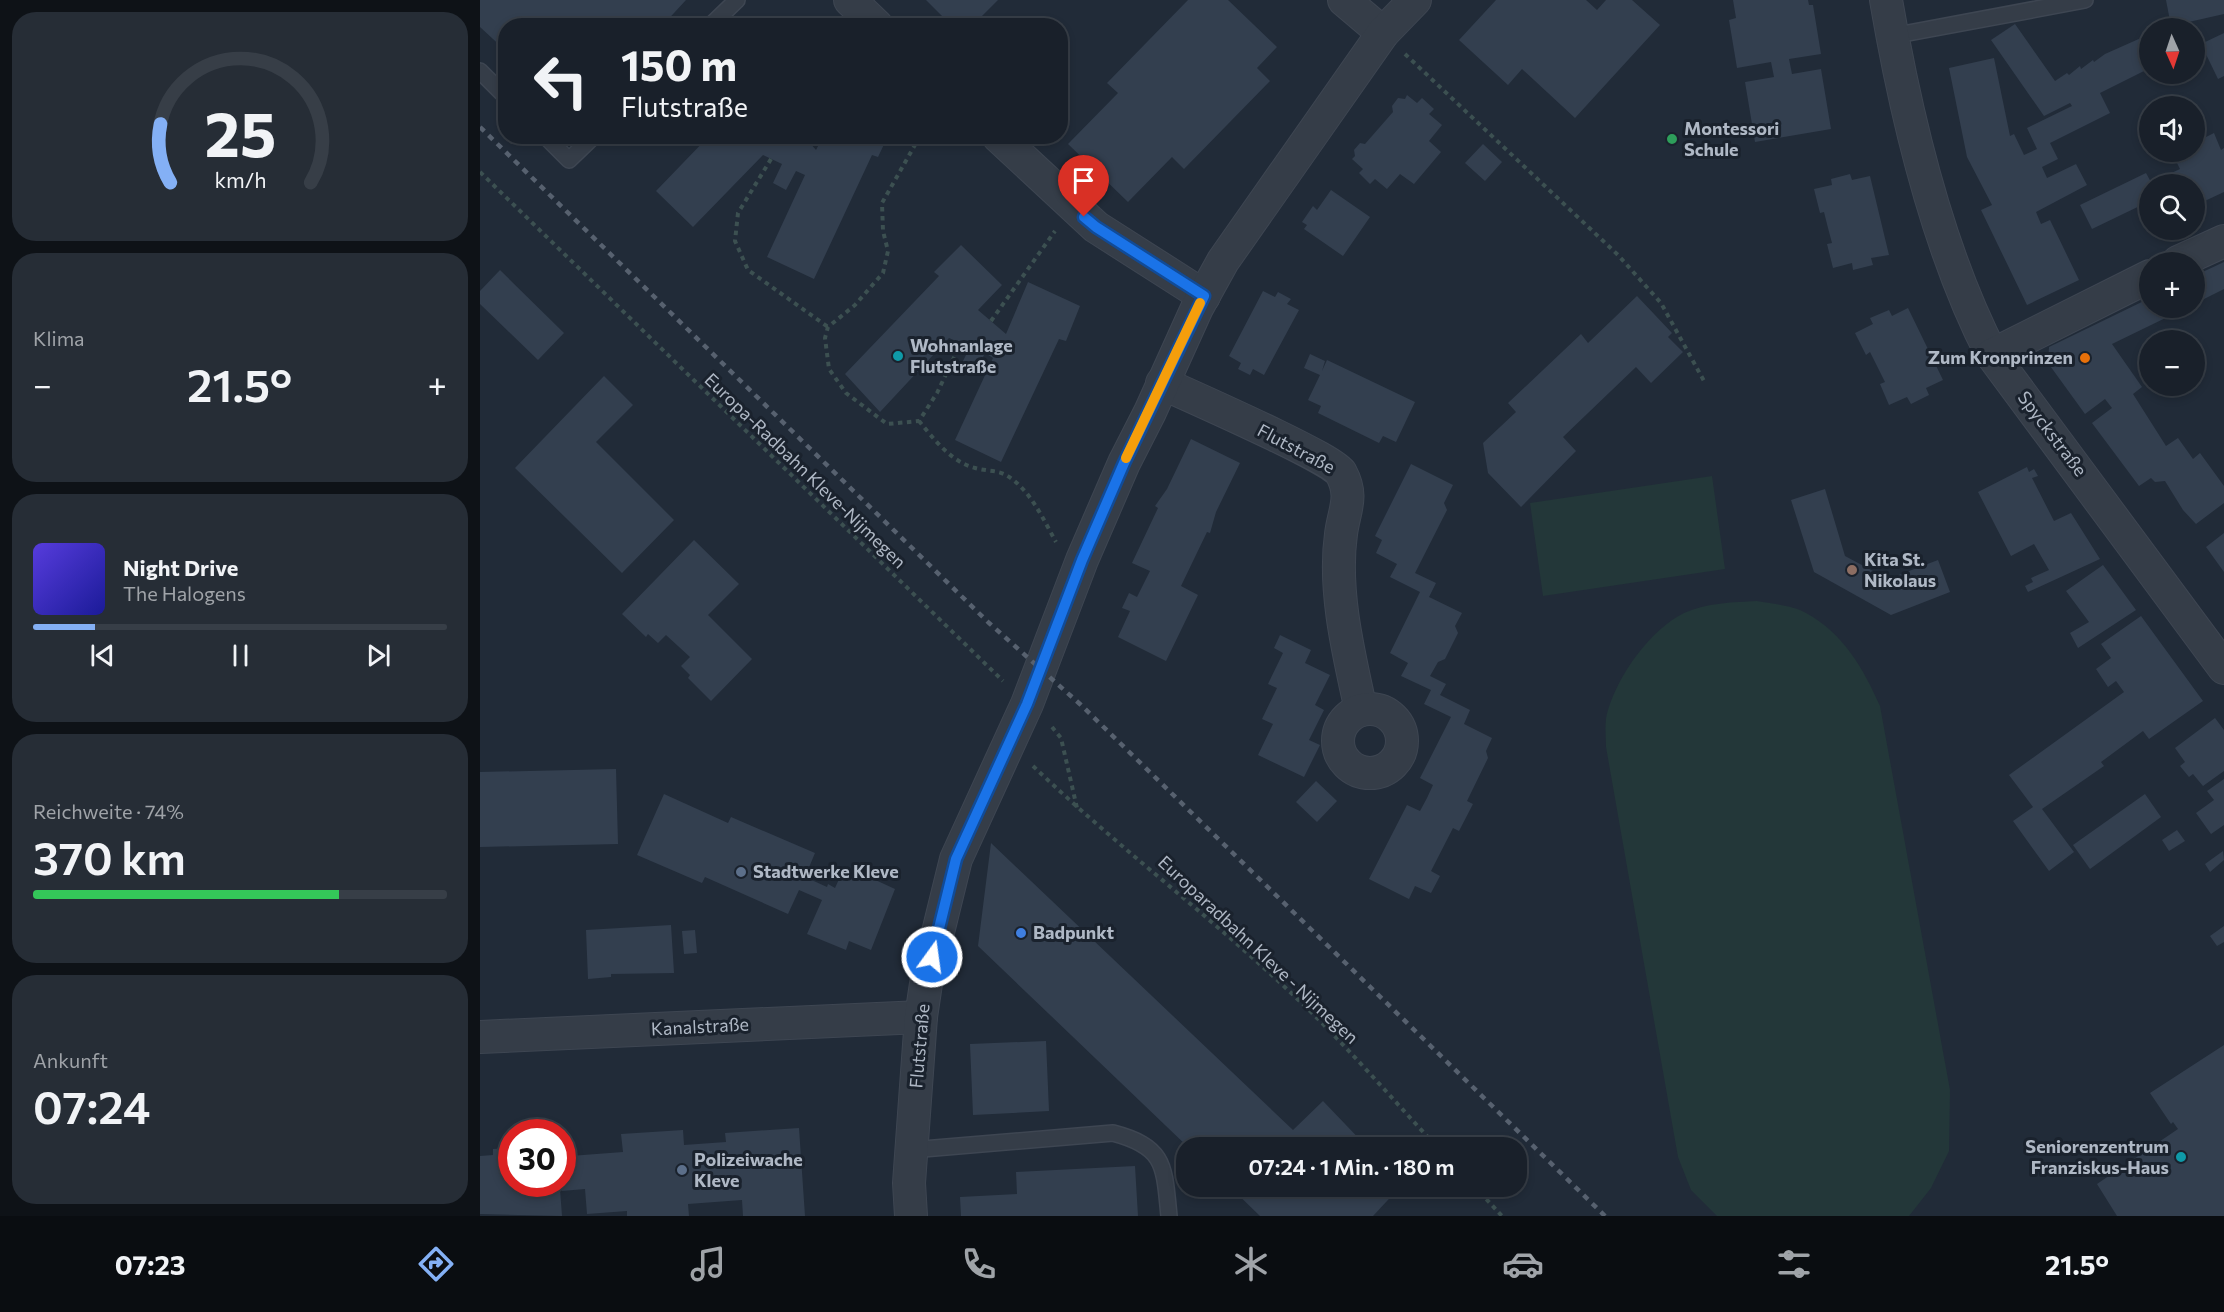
<!DOCTYPE html>
<html lang="de">
<meta charset="utf-8">
<style>
:root{--surface:#19202a;--page:#262d36;--text:#f1f3f6;--muted:#9fa3a8;--line:#373e47;--accent:#84b0f5}
body{margin:0;font-family:Commissioner,sans-serif;background:var(--page);color:var(--text);height:100vh;display:flex;flex-direction:column;font-size:22px;white-space:nowrap}
*{box-sizing:border-box;margin:0}
p{font-size:20px;color:var(--muted)}
.icon{flex:none;width:33px;height:33px;fill:none;stroke:currentColor;stroke-width:2;stroke-linecap:round;stroke-linejoin:round}
.map{position:relative;flex:1;overflow:hidden}
.side{display:flex;flex-direction:column;gap:12px;padding:12px;background:#0e1217;width:480px}
.side>*{flex:none}
.banner{position:absolute;left:18px;top:18px;width:570px;height:126px;border-radius:24px;box-shadow:0 3px 9px #0003,0 0 0 2px var(--line);background:#19202a;color:var(--text);overflow:hidden}
.needle{width:39px;rotate:177deg}
.controls{position:absolute;left:1659px;top:18px;display:grid;gap:12px}
.controls a{display:grid;place-items:center;width:66px;height:66px;border-radius:50%;background:var(--surface);box-shadow:0 3px 9px #0003,0 0 0 2px var(--line);font-size:30px}
.speed{position:absolute;left:18px;top:1119px;display:flex;gap:12px;font-size:30px;font-weight:700;text-align:center}
.speed>*{display:grid;place-content:center;width:78px;height:78px;border-radius:50%;background:var(--surface);box-shadow:0 3px 9px #0003,0 0 0 2px var(--line);line-height:1}
.speed .limit{border:9px solid #d22;background:#fff;color:#111}
.pin{position:absolute;display:grid;place-items:center;width:51px;height:51px;color:#fff;margin:-62px -26px;border-radius:50% 50% 50% 0;rotate:-45deg;box-shadow:0 0 6px #0007}
.pin .icon{rotate:45deg}
.me{position:absolute;width:66px;margin:-33px;rotate:14deg;stroke-linejoin:round;filter:drop-shadow(0 0 4px #0008)}
.turn{display:flex;align-items:center;gap:21px;height:126px;padding:0 24px;font-size:27px}
.turn .icon{width:78px;height:78px;stroke-width:2.5}
.turn b{display:block;font-size:42px;line-height:51px}
.big{font-size:45px;font-weight:600;line-height:1.1}
.side .card{flex:1;display:flex;flex-direction:column;justify-content:center;gap:9px;min-width:0;padding:0 21px;border-radius:24px;background:var(--page)}
.side .dial{align-items:center;gap:0}
.dial svg{height:156px;overflow:visible;fill:none;stroke:var(--line);stroke-width:7;stroke-linecap:round;text-anchor:middle}
.dial text{fill:var(--text);stroke:none}
.song{display:flex;align-items:center;gap:18px}
.cover{width:72px;height:72px;border-radius:9px;background:linear-gradient(135deg,hsl(250 70% 55%),hsl(240 70% 35%))}
.played{height:6px;border-radius:3px;background:linear-gradient(90deg,var(--accent) 15%,var(--line) 15%)}
.keys{display:flex;justify-content:space-around;direction:ltr}
.heat{display:flex;justify-content:space-between;align-items:center;font-size:33px;direction:ltr}
.charge{height:9px;border-radius:4px;background:linear-gradient(90deg,#34c759 74%,var(--line) 0)}
.trip{position:absolute;left:696px;top:1137px;width:351px;height:60px;border-radius:24px;background:var(--surface);box-shadow:0 3px 9px #0003,0 0 0 2px var(--line);font-weight:600;line-height:60px;text-align:center}
.dock{display:flex;height:96px;justify-content:space-around;align-items:center;background:#0a0d11;color:var(--muted)}
.dock .icon{width:42px;height:42px}
.dock .current{color:var(--accent)}
.dock b{font-size:27px;color:var(--text)}
main{display:flex;flex:1;min-height:0}
.map>svg:first-child{display:block}
.green{fill:#233739}
.building{fill:#333f4f}
.lines{fill:none;stroke-linecap:round;stroke-linejoin:round}
.service-casing{stroke:#3e4652;stroke-width:18}
.minor-casing{stroke:#3e4652;stroke-width:34}
.path{stroke:#3c5051;stroke-width:4;stroke-dasharray:4.5 4.5;stroke-linecap:butt}
.service{stroke:#353d48;stroke-width:15}
.minor{stroke:#353d48;stroke-width:32}
.rail{stroke:#57616f;stroke-width:4.5;stroke-dasharray:6 6;stroke-linecap:butt}
.route-casing{stroke:#114b97;stroke-width:15}
.route{stroke:#1a73e8;stroke-width:10}
.slow{stroke:#f59e0b;stroke-width:10}
.leisure-dot{fill:#2e9e5b;stroke:#1a222d;stroke-width:2}
.culture-dot{fill:#0f9aa8;stroke:#1a222d;stroke-width:2}
.food-dot{fill:#e8710a;stroke:#1a222d;stroke-width:2}
.education-dot{fill:#8d6e63;stroke:#1a222d;stroke-width:2}
.service-dot{fill:#5c6f8a;stroke:#1a222d;stroke-width:2}
.shop-dot{fill:#3f7fe0;stroke:#1a222d;stroke-width:2}
.labels{text-anchor:middle;stroke-width:6;stroke-linejoin:round;paint-order:stroke}
.poi-label{font-size:18px;font-weight:bold;fill:#afb8c5;stroke:#1a222d;text-anchor:start}
.street-label{font-size:18px;fill:#afb8c5;stroke:#1a222d}
</style>
<main>
<section class="side">
<div class="card dial"><svg viewBox="0 0 100 80">
<path d="M14 69A42 42 0 1 1 86 69"/>
<path d="M14 69A42 42 0 0 1 9 39" stroke="#84b0f5"/>
<text x="50" y="56" font-size="32" font-weight="700">25</text>
<text x="50" y="72" font-size="11">km/h</text>
</svg></div>
<div class="card"><p>Klima</p>
<div class="heat"><a>−</a><b class="big">21.5°</b><a>+</a></div>
</div>
<div class="card">
<div class="song"><i class="cover"></i><div><b>Night Drive</b><p>The Halogens</p></div></div>
<div class="played"></div>
<div class="keys"><svg class="icon" aria-label="previous" viewBox="0 0 24 24"><path d="M18 5L8 12l10 7zM5 5v14"/></svg><svg class="icon" aria-label="pause" viewBox="0 0 24 24"><path d="M8 5v14M16 5v14"/></svg><svg class="icon" aria-label="next" viewBox="0 0 24 24"><path d="M6 5l10 7-10 7zM19 5v14"/></svg></div>
</div>
<div class="card"><p>Reichweite · 74%</p><b class="big">370 km</b><div class="charge"></div></div>
<div class="card"><p>Ankunft</p><b class="big">07:24</b></div>
</section>
<div class="map">
<svg width="1744" height="1216" viewBox="0 0 1744 1216">
<rect width="100%" height="100%" fill="#212b38"/>
<g class="green">
<polygon points="1232,476 1245,569 1063,596 1050,503"/>
<path d="M1277,601c15,3 36,4 49,12 38,21 57,55 74,93l70,384 -1,61 -18,37 -22,28h-192l-26,-26 -13,-33 -72,-410c0,-12 -2,-26 2,-37 11,-36 42,-80 76,-97 22,-10 50,-11 73,-12z"/>
</g>
<g class="building">
<polygon points="0,0 206,0 182,26 26,26 26,51 0,27"/>
<polygon points="446,0 518,0 492,26 472,26"/>
<polygon points="708,0 748,0 797,47 777,68 790,81 704,169 692,157 648,202 588,144 638,93 627,83"/>
<polygon points="1016,0 1106,0 1117,10 1126,0 1152,0 1180,25 1095,118 1042,69 1028,85 979,40"/>
<polygon points="1253,0 1328,0 1329,5 1333,5 1341,54 1309,59 1312,74 1341,69 1351,129 1275,142 1265,82 1294,77 1291,62 1257,68 1249,20 1256,18"/>
<polygon points="1686,0 1744,0 1744,14 1691,26"/>
<polygon points="1535,24 1575,81 1587,73 1589,75 1600,66 1601,69 1613,60 1614,62 1625,54 1670,34 1670,68 1620,93 1630,113 1570,143 1578,159 1562,167 1567,178 1596,164 1607,185 1556,212 1561,224 1570,220 1599,280 1547,305 1501,210 1512,205 1487,157 1469,68 1514,58 1530,136 1534,134 1544,155 1557,149 1547,128 1592,106 1590,103 1564,116 1511,40"/>
<polygon points="1744,33 1744,76 1738,79 1721,44"/>
<polygon points="927,95 937,103 942,98 954,109 949,114 962,125 949,141 961,152 934,184 920,174 907,189 895,179 890,184 879,173 883,169 872,159 875,156 874,150 880,143 885,144 913,112 912,106 918,98 925,99"/>
<polygon points="1734,133 1741,150 1744,148 1744,192 1714,206 1714,184 1689,184 1685,176 1700,169 1692,153 1714,152 1714,143"/>
<polygon points="229,136 324,136 336,150 343,136 408,136 398,157 392,155 334,279 287,257 325,175 316,171 306,190 293,183 302,164 283,155 213,227 176,191"/>
<polygon points="1003,144 1022,162 1005,181 985,163"/>
<polygon points="1666,173 1672,184 1670,184 1670,201 1612,229 1600,205"/>
<polygon points="1370,174 1372,180 1390,176 1409,255 1391,258 1393,265 1373,270 1372,263 1353,268 1347,244 1352,243 1348,228 1344,212 1340,213 1334,189 1352,185 1351,179"/>
<polygon points="851,190 890,217 863,256 824,229 827,225 822,222 833,206 837,210"/>
<polygon points="481,245 522,285 498,310 526,334 548,282 600,306 586,341 579,339 521,462 475,440 513,358 505,353 495,373 480,367 490,347 469,338 400,412 365,374 459,276 454,272"/>
<polygon points="1744,262 1744,289 1714,304 1714,276"/>
<polygon points="20,270 84,333 58,360 0,304 0,291"/>
<polygon points="783,291 795,297 798,292 811,299 807,304 819,310 784,375 773,369 770,375 758,369 761,363 749,356"/>
<polygon points="1157,296 1192,333 1188,337 1203,352 1171,383 1156,367 1083,437 1096,451 1041,507 1008,473 1003,443 1036,412 1028,403 1101,334 1108,343"/>
<polygon points="1670,298 1670,308 1706,308 1632,344 1662,387 1653,394 1686,446 1698,438 1713,459 1720,453 1744,486 1744,503 1716,524 1703,510 1685,481 1675,482 1671,478 1659,486 1612,423 1632,408 1625,399 1605,414 1568,363 1569,347"/>
<polygon points="1428,308 1463,380 1446,388 1449,395 1431,404 1427,397 1409,405 1400,384 1405,382 1390,352 1386,355 1375,333 1393,324 1390,318 1409,310 1412,316"/>
<polygon points="830,354 845,361 842,371 847,360 935,402 916,442 903,436 899,443 838,413 841,406 828,400 840,375 824,368"/>
<polygon points="124,376 153,405 116,442 194,520 142,573 35,468"/>
<polygon points="711,439 760,463 736,512 730,533 727,532 701,586 718,595 686,661 638,637 650,611 642,608 649,593 657,597 670,571 652,563 678,508 675,506 687,489"/>
<polygon points="931,464 973,485 964,503 967,510 935,573 956,583 949,597 982,613 975,626 978,633 965,659 958,662 950,676 966,684 960,695 990,710 984,724 1012,738 1006,751 1008,758 987,801 993,804 979,831 973,828 951,871 960,876 951,893 935,886 929,899 889,879 927,805 940,811 947,798 953,785 940,778 971,717 944,704 951,690 921,676 928,663 910,653 940,592 910,577 917,564 896,553 902,540 895,536"/>
<polygon points="1547,467 1549,472 1554,469 1558,476 1552,478 1574,521 1591,513 1620,559 1548,592 1545,586 1553,582 1551,578 1569,570 1554,544 1531,556 1498,492"/>
<polygon points="1345,489 1365,556 1408,579 1458,560 1470,592 1411,615 1334,572 1311,500"/>
<polygon points="1744,533 1744,572 1726,547"/>
<polygon points="214,540 259,584 228,615 272,659 231,701 208,678 210,675 201,666 210,657 186,635 178,643 168,634 166,637 142,614"/>
<polygon points="1623,565 1656,610 1598,648 1590,633 1609,622 1586,591"/>
<polygon points="1661,616 1723,701 1669,739 1663,731 1621,762 1624,766 1562,809 1594,852 1569,871 1533,821 1553,807 1529,775 1644,692 1636,681 1628,687 1616,669 1631,658 1621,644"/>
<polygon points="800,635 831,650 825,663 850,675 835,705 844,710 829,740 840,745 824,777 778,755 793,724 782,719 797,688 788,684 803,653 794,648"/>
<polygon points="1735,718 1744,730 1744,771 1723,786 1713,774 1709,777 1700,766 1705,762 1695,748"/>
<polygon points="136,769 138,844 0,847 0,772"/>
<polygon points="1744,779 1744,825 1731,834 1716,813 1734,800 1727,791"/>
<polygon points="836,781 857,801 837,822 816,802"/>
<polygon points="184,794 248,823 251,817 335,853 325,877 347,887 348,884 355,888 365,866 415,889 391,950 369,941 366,950 327,934 342,900 319,890 308,914 225,877 222,883 157,855"/>
<polygon points="1665,794 1681,817 1610,869 1593,845"/>
<polygon points="1697,830 1705,841 1689,851 1682,840"/>
<polygon points="511,843 813,1130 843,1101 888,1148 709,1148 498,946"/>
<polygon points="1743,851 1744,860 1730,872 1725,864"/>
<polygon points="191,925 194,973 131,974 131,977 108,979 106,930"/>
<polygon points="1744,926 1744,942 1737,946 1730,936"/>
<polygon points="215,930 217,953 204,954 202,931"/>
<polygon points="566,1041 569,1111 493,1115 490,1044"/>
<polygon points="1744,1045 1744,1216 1637,1216 1617,1184 1698,1129 1693,1122 1691,1124 1670,1093"/>
<polygon points="319,1128 325,1216 263,1216 262,1200 208,1204 209,1216 147,1216 147,1211 107,1214 105,1189 82,1191 82,1189 80,1189 82,1216 0,1214 0,1156 13,1155 13,1149 32,1148 32,1184 82,1184 82,1144 89,1144 90,1156 143,1152 141,1134 203,1130 204,1145 246,1142 245,1133"/>
<polygon points="655,1166 658,1216 481,1216 480,1197 537,1194 536,1172"/>
<polygon points="749,1186 921,1186 893,1216 780,1216"/>
</g>
<g class="lines">
<g class="service-casing">
<g id="service">
<polyline points="230,26 257,0"/>
<polyline points="1412,36 1605,0"/>
<polyline points="0,71 26,97"/>
<polyline points="65,136 89,160 114,136"/>
<path d="M431,1150l202,-17c53,14 51,33 56,83"/>
</g>
</g>
<g class="minor-casing">
<g id="minor">
<polyline points="370,0 397,26"/>
<polyline points="864,0 903,33"/>
<path d="M1406,0c20,117 51,249 106,355l232,313"/>
<polyline points="518,136 616,227 724,296"/>
<polyline points="1698,262 1744,241"/>
<polyline points="1512,355 1670,276"/>
<path d="M682,383c26,12 170,75 179,90 13,24 3,37 0,61 -8,57 8,121 20,176"/>
<circle cx="890" cy="741" r="32"/>
<polyline points="0,1037 441,1017"/>
<polyline points="431,1216 429,1183 441,1017 447,977 476,859 547,704 602,560 644,463 670,412 717,308 743,261 903,33 935,0"/>
</g>
</g>
<g class="path">
<polyline points="925,54 1138,255 1181,303 1224,381"/>
<polyline points="440,136 402,203 403,231 408,251 403,273 375,305 348,327 345,338 349,369 366,393 407,424 439,421 457,393 481,343"/>
<polyline points="324,137 324,136"/>
<polyline points="291,159 258,213 255,241 268,270 348,327"/>
<polyline points="0,172 523,681"/>
<polyline points="511,321 575,231"/>
<path d="M439,421c14,17 32,41 56,47 10,3 22,2 31,7 24,14 37,44 50,67"/>
<polyline points="572,727 581,738 597,808"/>
<path d="M553,766c91,87 193,162 283,251 42,42 81,87 122,131"/>
<polyline points="994,1186 1022,1216"/>
</g>
<use href="#service" class="service"/>
<use href="#minor" class="minor"/>
<polyline class="rail" points="0,127 509,623 601,705 1125,1216"/>
</g>
<g class="lines">
<g class="route-casing">
<polyline id="route" points="452,957 476,859 547,704 602,560 644,463 724,296 616,227 604,217"/>
</g>
<use href="#route" class="route"/>
<polyline class="slow" points="646,458 720,303"/>
</g>
<circle class="leisure-dot" cx="1192" cy="139" r="6"/>
<g class="culture-dot">
<circle cx="418" cy="356" r="6"/>
<circle cx="1701" cy="1157" r="6"/>
</g>
<circle class="food-dot" cx="1605" cy="358" r="6"/>
<circle class="education-dot" cx="1372" cy="570" r="6"/>
<g class="service-dot">
<circle cx="261" cy="872" r="6"/>
<circle cx="202" cy="1170" r="6"/>
</g>
<circle class="shop-dot" cx="541" cy="933" r="6"/>
<g class="labels">
<g class="poi-label">
<text x="1204" y="135">Montessori<tspan x="1204" dy="21">Schule</tspan></text>
<text x="430" y="352">Wohnanlage<tspan x="430" dy="21">Flutstraße</tspan></text>
<text x="1593" y="364" text-anchor="end">Zum Kronprinzen</text>
<text x="1384" y="566">Kita St.<tspan x="1384" dy="21">Nikolaus</tspan></text>
<text x="273" y="878">Stadtwerke Kleve</text>
<text x="553" y="939">Badpunkt</text>
<text x="1689" y="1153" text-anchor="end">Seniorenzentrum<tspan x="1689" dy="21">Franziskus-Haus</tspan></text>
<text x="214" y="1166">Polizeiwache<tspan x="214" dy="21">Kleve</tspan></text>
</g>
<g class="street-label">
<text transform="translate(1572 434) rotate(53)" y="6">Spyckstraße</text>
<text transform="translate(816 449) rotate(28)" y="6">Flutstraße</text>
<text transform="translate(325 471) rotate(44)" y="6">Europa-Radbahn Kleve-Nijmegen</text>
<text transform="translate(778 950) rotate(43)" y="6">Europaradbahn Kleve - Nijmegen</text>
<text transform="translate(220 1027) rotate(-3)" y="6">Kanalstraße</text>
<text transform="translate(440 1046) rotate(-85)" y="6">Flutstraße</text>
</g>
</g>
</svg>
<div class="controls">
<a><svg class="needle" viewBox="-14 -14 28 28"><path d="M0-13l5 13h-10z" fill="#e53935"/><path d="M0 13l5-13h-10z" fill="#9fa3a8"/></svg></a>
<a><svg class="icon" aria-label="sound" viewBox="0 0 24 24"><path d="M4 9h4l5-4v14l-5-4H4zM17 9q2 3 0 6"/></svg></a>
<a><svg class="icon" aria-label="search" viewBox="0 0 24 24"><circle cx="10" cy="10" r="6"/><path d="M15 15l6 6"/></svg></a>
<a>+</a>
<a>−</a>
</div>
<div class="speed"><div class="limit">30</div></div>
<div class="pin" style="left:604px;top:217px;background:#d93025"><svg class="icon" aria-label="arrive" viewBox="0 0 24 24"><path d="M6 21V4h12l-3 4 3 4H6"/></svg></div>
<svg class="me" style="left:452px;top:957px" viewBox="-20 -20 40 40"><circle r="17" fill="#1a73e8" stroke="#fff" stroke-width="3"/><path d="M0-11L8 9 0 5-8 9z" fill="#fff"/></svg>
<div class="trip">07:24 · 1 Min. · 180 m</div>
<div class="banner">
<div class="turn"><svg class="icon" aria-label="left" viewBox="0 0 24 24"><path d="M17 20v-9H6M10 6l-5 5 5 5"/></svg><div><b>150 m</b>Flutstraße</div></div>
</div>
</div>
</main>
<nav class="dock">
<b>07:23</b>
<svg class="icon current" aria-label="directions" viewBox="0 0 24 24"><path d="M12 3l9 9-9 9-9-9zM9 14v-3h6M13 9l2 2-2 2"/></svg>
<svg class="icon" aria-label="music" viewBox="0 0 24 24"><path d="M9 18V5l10-2v13"/><circle cx="6" cy="18" r="3"/><circle cx="16" cy="16" r="3"/></svg>
<svg class="icon" aria-label="phone" viewBox="0 0 24 24"><path d="M5 4h4l2 5-3 2q2 4 5 5l2-3 5 2v4C11 20 4 13 5 4z"/></svg>
<svg class="icon" aria-label="climate" viewBox="0 0 24 24"><path d="M12 3v18M4 7l16 10M4 17L20 7"/></svg>
<svg class="icon" aria-label="car" viewBox="0 0 24 24"><path d="M5 17H2v-5l4-1 3-4h7l3 4 3 1v5h-3M9 17h6M6 11h13"/><circle cx="7" cy="17" r="2"/><circle cx="17" cy="17" r="2"/></svg>
<svg class="icon" aria-label="filters" viewBox="0 0 24 24"><path d="M4 7h16M4 17h16"/><circle cx="9" cy="7" r="2"/><circle cx="15" cy="17" r="2"/></svg>
<b>21.5°</b>
</nav>
